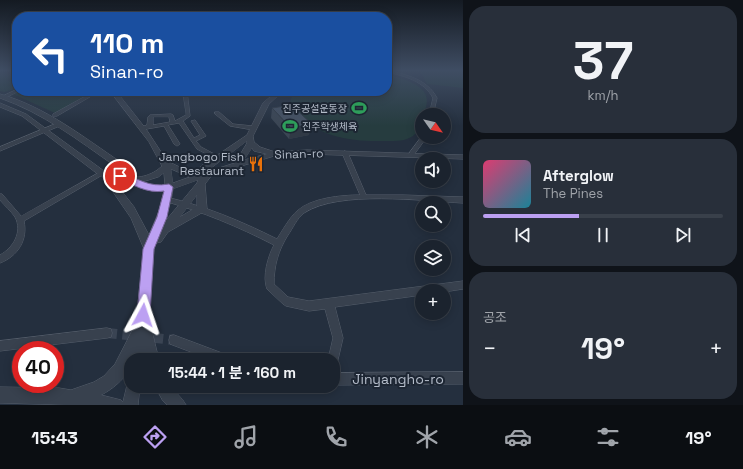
<!DOCTYPE html>
<html lang="ko">
<meta charset="utf-8">
<style>
:root{--surface:#1b232e;--page:#282f3a;--text:#f1f3f6;--muted:#a0a4aa;--line:#39404a;--accent:#bca0f2}
body{margin:0;font-family:"Space Grotesk","Noto Sans KR",sans-serif;background:var(--page);color:var(--text);height:100vh;display:flex;flex-direction:column;font-size:15px;white-space:nowrap}
*{box-sizing:border-box;margin:0}
p{font-size:13px;color:var(--muted)}
.icon{flex:none;width:22px;height:22px;fill:none;stroke:currentColor;stroke-width:2;stroke-linecap:round;stroke-linejoin:round}
.map{position:relative;flex:1;overflow:hidden}
.side{display:flex;flex-direction:column;gap:6px;padding:6px;background:#0f1319;width:280px}
.side>*{flex:none}
.banner{position:absolute;left:12px;top:12px;width:380px;height:84px;border-radius:16px;box-shadow:0 2px 10px #0003,0 0 0 1px var(--line);background:#1a4fa0;color:#fff;overflow:hidden}
.needle{width:26px;rotate:124deg}
.buttons{position:absolute;left:415px;top:108px;display:grid;gap:8px}
.buttons a{display:grid;place-items:center;width:36px;height:36px;border-radius:50%;background:var(--surface);box-shadow:0 2px 10px #0003,0 0 0 1px var(--line);font-size:20px}
.speed{position:absolute;left:12px;top:341px;display:flex;gap:8px;font-size:20px;font-weight:700;text-align:center}
.speed>*{display:grid;place-content:center;width:52px;height:52px;border-radius:50%;background:var(--surface);box-shadow:0 2px 10px #0003,0 0 0 1px var(--line);line-height:1}
.speed .limit{border:6px solid #d22;background:#fff;color:#111}
.pin{position:absolute;display:grid;place-items:center;width:34px;height:34px;color:#fff;margin:-17px;border:2px solid #fff;border-radius:50%;box-shadow:0 1px 4px #0007}
.me{position:absolute;width:44px;margin:-22px;rotate:5deg;stroke-linejoin:round;filter:drop-shadow(0 0 3px #0008)}
.turn{display:flex;align-items:center;gap:14px;height:84px;padding:0 12px;font-size:18px}
.turn .icon{width:52px;height:52px;stroke-width:2.5}
.turn b{display:block;font-size:28px;line-height:34px}
.big{font-size:30px;font-weight:700;line-height:1.1}
.side .card{flex:1;display:flex;flex-direction:column;justify-content:center;gap:6px;min-width:0;padding:0 14px;border-radius:16px;background:var(--page)}
.side .dial{align-items:center;gap:0}
.dial b{font-size:52px;line-height:1}
.song{display:flex;align-items:center;gap:12px}
.cover{width:48px;height:48px;border-radius:6px;background:linear-gradient(135deg,hsl(340 70% 55%),hsl(190 70% 35%))}
.played{height:4px;border-radius:2px;background:linear-gradient(90deg,var(--accent) 40%,var(--line) 40%)}
.keys{display:flex;justify-content:space-around;direction:ltr}
.heat{display:flex;justify-content:space-between;align-items:center;font-size:22px;direction:ltr}
.trip{position:absolute;left:124px;top:353px;width:216px;height:40px;border-radius:16px;background:var(--surface);box-shadow:0 2px 10px #0003,0 0 0 1px var(--line);font-weight:700;line-height:40px;text-align:center}
.tab-bar{display:flex;height:64px;justify-content:space-around;align-items:center;background:#0b0e12;color:var(--muted)}
.tab-bar .icon{width:28px;height:28px}
.tab-bar .selected{color:var(--accent)}
.tab-bar b{font-size:18px;color:var(--text)}
main{display:flex;flex:1;min-height:0}
.map>svg:first-child{display:block}
.green{fill:#263c3f}
.lines{fill:none;stroke-linecap:round;stroke-linejoin:round}
.minor-tunnel{stroke:#3a4453;stroke-width:10;stroke-dasharray:10 5.5;stroke-linecap:butt}
.minor-casing{stroke:#565f6c;stroke-width:1}
.tertiary-casing{stroke:#565f6c;stroke-width:1}
.minor{fill:#38414e;fill-rule:evenodd}
.tertiary{fill:#38414e;fill-rule:evenodd}
.wall{fill:#3b4654}
.shaded-wall{fill:#303945}
.building{fill:#455162;stroke:#303945}
.route{fill:#bca0f2;stroke:#7a689d}
.labels{text-anchor:middle;stroke-width:4;stroke-linejoin:round;paint-order:stroke}
.far-poi-label{font-size:10px;fill:#b4bcc9;stroke:#1d2633;text-anchor:end}
.street-label{font-size:12px;fill:#b4bcc9;stroke:#1d2633}
.poi-label{font-size:12px;fill:#b4bcc9;stroke:#1d2633;text-anchor:end}
.near-street-label{font-size:14px;fill:#b4bcc9;stroke:#1d2633}
</style>
<main>
<div class="map">
<svg width="463" height="405" viewBox="0 0 463 405">
<rect width="100%" height="100%" fill="#242f3e"/>
<g class="green">
<polygon points="420,70 463,70 463,88 427,84"/>
<polygon points="0,72 17,76 17,88 5,92 0,91"/>
<path d="M387,74c15,5 46,11 39,33 -3,8 -4,20 -11,27 -8,8 -20,7 -32,7 -29,1 -67,-4 -87,-29 -3,-4 -7,-8 -5,-13 1,-3 4,-6 6,-8h90z"/>
<polygon points="21,91 68,91 84,98 55,113 13,94"/>
</g>
<g class="lines">
<polyline class="minor-tunnel" points="107,333 174,340"/>
<g class="minor-casing">
<g id="minor">
<path d="M387,70c20,5 40,9 50,28l-4,17h-4l4,-17c-9,-17 -28,-22 -46,-26z"/>
<polygon points="16,90 19,91 5,98 1,97"/>
<polygon points="71,91 77,91 87,95 95,91 100,91 57,116 53,116 53,114 84,97"/>
<path d="M183,91h4l3,25 -7,5 11,17 6,-3 -9,-14 4,-1 11,16 -10,5 5,6 19,10v2h-4l-19,-10 -18,-26 -11,2 12,19 -3,2 -3,-2 -10,-18 -23,4 -3,-2 9,-3 1,-8 2,-2 21,-1 2,1 2,6 11,-6zM169,117l1,5 -17,3v-8z"/>
<polygon points="215,112 219,112 233,124 253,126 256,128 253,130 230,126 215,114"/>
<polygon points="60,122 63,124 62,125 0,151 0,147"/>
<polygon points="422,136 422,137 427,137 413,156 409,156 408,155"/>
<path d="M345,151l3,2 18,42h37l60,2v6c-41,-2 -124,-13 -159,10 -7,5 -11,15 -16,22 -10,16 -14,31 -14,49l14,13 21,4 154,-20v8l-19,3v-1h-22v4l-87,12 8,31 -6,26 -4,1v-5h-5l5,-22 -8,-29 -16,2 -23,-5 -3,-2 -16,-15c-5,-12 1,-33 7,-44 -37,-19 -71,-33 -110,-44l-1,-2 3,-2c39,9 75,24 111,42 5,-8 13,-22 20,-28 14,-13 44,-16 63,-16l-18,-42z"/>
<path d="M102,171l2,1 1,1 -1,1 -80,47c4,19 -6,35 -24,42v-8c13,-7 23,-23 15,-38 -4,-6 -10,-11 -15,-17v-6h2l19,22z"/>
<polygon points="107,328 111,329 112,333 111,337 107,338 0,351 0,341"/>
<polygon points="174,335 230,356 231,360 212,360 170,344 169,340 170,336"/>
<polygon points="463,372 463,384 333,385 333,373"/>
</g>
</g>
<g class="tertiary-casing">
<g id="tertiary">
<path d="M110,91h6l30,38 21,32 21,10 9,3 4,-8 46,-31 16,-32 14,-12h6l-14,13 -16,32 1,6 6,5 15,5 32,-2 156,5v4l-156,-5 -33,2 -62,19 -7,9 2,25 -2,2 -37,21 -7,10 -5,1 -2,5 -5,71 10,41h-14l-1,-3v3h-13c0,15 -18,29 -30,35l20,5 2,2 5,-21 3,-2v7h9l-2,19h-70l-68,-2v-16l59,1 12,2 23,-8 10,-6 11,-12 18,-35h2l9,-80 -13,-31 -29,-42 -3,-1 -77,-59 -22,-9v-4l26,11 78,57 12,2 -1,-7c-37,-26 -72,-53 -115,-68v-4c46,13 83,43 122,69l2,12c12,5 28,1 38,-9l-13,-24zM247,141v2l-12,20 -29,9zM252,148l2,3 13,3 -23,6zM171,169l19,8 -17,6zM164,173l1,12 -8,1 -15,-4 16,-5zM111,177c18,3 34,17 53,14l-5,20 -10,24 -15,-28zM198,180l-1,3 -34,41 8,-23 2,-12zM197,195v12l-17,10z"/>
<path d="M155,386h16c4,7 11,11 15,19h-19l-4,-4z"/>
</g>
</g>
<use href="#minor" class="minor"/>
<use href="#tertiary" class="tertiary"/>
</g>
<polygon class="wall" points="272,108 309,135 289,139 271,118"/>
<polygon class="shaded-wall" points="312,124 309,135 289,139 291,128"/>
<polygon class="building" points="291,105 312,124 291,128 272,108"/>
<linearGradient id="sky" x2="0" y2="1"><stop stop-color="#141a22"/><stop offset="0.56" stop-color="#3f4d63"/><stop offset="1" stop-color="#3f4d63" stop-opacity="0"/></linearGradient>
<rect width="463" height="126" fill="url(#sky)"/>
<path class="route" d="M120,173c19,5 28,15 49,11l4,3 -6,30 -13,32 -4,66 -2,4 -5,2 -4,-2 -2,-4 6,-66 14,-32 7,-26c-17,3 -32,-7 -47,-13l-1,-2z"/>
<defs>
<g id="stadium-bare" transform="scale(1.2)"><path d="M0-5a6.5 5 0 1 0 0 10a6.5 5 0 1 0 0-10ZM-3.5-1.8h7v3.6h-7Z" fill="#2e9e5b" stroke="#1d2633" stroke-width="2.5" paint-order="stroke"/></g>
<g id="restaurant-bare" transform="scale(1.2)"><path d="M-5-6h1v4h1v-4h1v4h1v-4h1v5L-1.5 .5V6h-2V.5L-5-1ZM5-6V6H3V1.5H1.5Q1.5-4 5-6Z" fill="#e8710a" stroke="#1d2633" stroke-width="2.5" paint-order="stroke"/></g>
</defs>
<g fill-rule="evenodd">
<use href="#stadium-bare" x="359" y="108"/>
<use href="#stadium-bare" x="290" y="126"/>
<use href="#restaurant-bare" x="256" y="164"/>
</g>
<g class="labels">
<g class="far-poi-label">
<text x="347" y="112">진주공설운동장</text>
<text x="302" y="130" text-anchor="start">진주학생체육</text>
</g>
<g class="street-label">
<text transform="translate(299 154) rotate(-2)" y="4">Sinan-ro</text>
</g>
<g class="poi-label">
<text x="244" y="161">Jangbogo Fish<tspan x="244" dy="14">Restaurant</tspan></text>
</g>
<g class="near-street-label">
<text x="398" y="384">Jinyangho-ro</text>
</g>
</g>
</svg>
<div class="buttons">
<a><svg class="needle" viewBox="-14 -14 28 28"><path d="M0-13l5 13h-10z" fill="#e53935"/><path d="M0 13l5-13h-10z" fill="#a0a4aa"/></svg></a>
<a><svg class="icon" aria-label="sound" viewBox="0 0 24 24"><path d="M4 9h4l5-4v14l-5-4H4zM17 9q2 3 0 6"/></svg></a>
<a><svg class="icon" aria-label="search" viewBox="0 0 24 24"><circle cx="10" cy="10" r="6"/><path d="M15 15l6 6"/></svg></a>
<a><svg class="icon" aria-label="layers" viewBox="0 0 24 24"><path d="M12 4l9 5-9 5-9-5zM3 14l9 5 9-5"/></svg></a>
<a>+</a>
</div>
<div class="speed"><div class="limit">40</div></div>
<div class="pin" style="left:120px;top:176px;background:#d93025"><svg class="icon" aria-label="arrive" viewBox="0 0 24 24"><path d="M6 21V4h12l-3 4 3 4H6"/></svg></div>
<svg class="me" style="left:143px;top:315px" viewBox="-20 -20 40 40"><path d="M0-17L14 15 0 8-14 15z" fill="#bca0f2" stroke="#fff" stroke-width="4"/></svg>
<div class="trip">15:44 · 1 분 · 160 m</div>
<div class="banner">
<div class="turn"><svg class="icon" aria-label="left" viewBox="0 0 24 24"><path d="M17 20v-9H6M10 6l-5 5 5 5"/></svg><div><b>110 m</b>Sinan-ro</div></div>
</div>
</div>
<section class="side">
<div class="card dial"><b>37</b><p>km/h</p></div>
<div class="card">
<div class="song"><i class="cover"></i><div><b>Afterglow</b><p>The Pines</p></div></div>
<div class="played"></div>
<div class="keys"><svg class="icon" aria-label="previous" viewBox="0 0 24 24"><path d="M18 5L8 12l10 7zM5 5v14"/></svg><svg class="icon" aria-label="pause" viewBox="0 0 24 24"><path d="M8 5v14M16 5v14"/></svg><svg class="icon" aria-label="next" viewBox="0 0 24 24"><path d="M6 5l10 7-10 7zM19 5v14"/></svg></div>
</div>
<div class="card"><p>공조</p>
<div class="heat"><a>−</a><b class="big">19°</b><a>+</a></div>
</div>
</section>
</main>
<nav class="tab-bar">
<b>15:43</b>
<svg class="icon selected" aria-label="directions" viewBox="0 0 24 24"><path d="M12 3l9 9-9 9-9-9zM9 14v-3h6M13 9l2 2-2 2"/></svg>
<svg class="icon" aria-label="music" viewBox="0 0 24 24"><path d="M9 18V5l10-2v13"/><circle cx="6" cy="18" r="3"/><circle cx="16" cy="16" r="3"/></svg>
<svg class="icon" aria-label="phone" viewBox="0 0 24 24"><path d="M5 4h4l2 5-3 2q2 4 5 5l2-3 5 2v4C11 20 4 13 5 4z"/></svg>
<svg class="icon" aria-label="climate" viewBox="0 0 24 24"><path d="M12 3v18M4 7l16 10M4 17L20 7"/></svg>
<svg class="icon" aria-label="car" viewBox="0 0 24 24"><path d="M5 17H2v-5l4-1 3-4h7l3 4 3 1v5h-3M9 17h6M6 11h13"/><circle cx="7" cy="17" r="2"/><circle cx="17" cy="17" r="2"/></svg>
<svg class="icon" aria-label="filters" viewBox="0 0 24 24"><path d="M4 7h16M4 17h16"/><circle cx="9" cy="7" r="2"/><circle cx="15" cy="17" r="2"/></svg>
<b>19°</b>
</nav>
